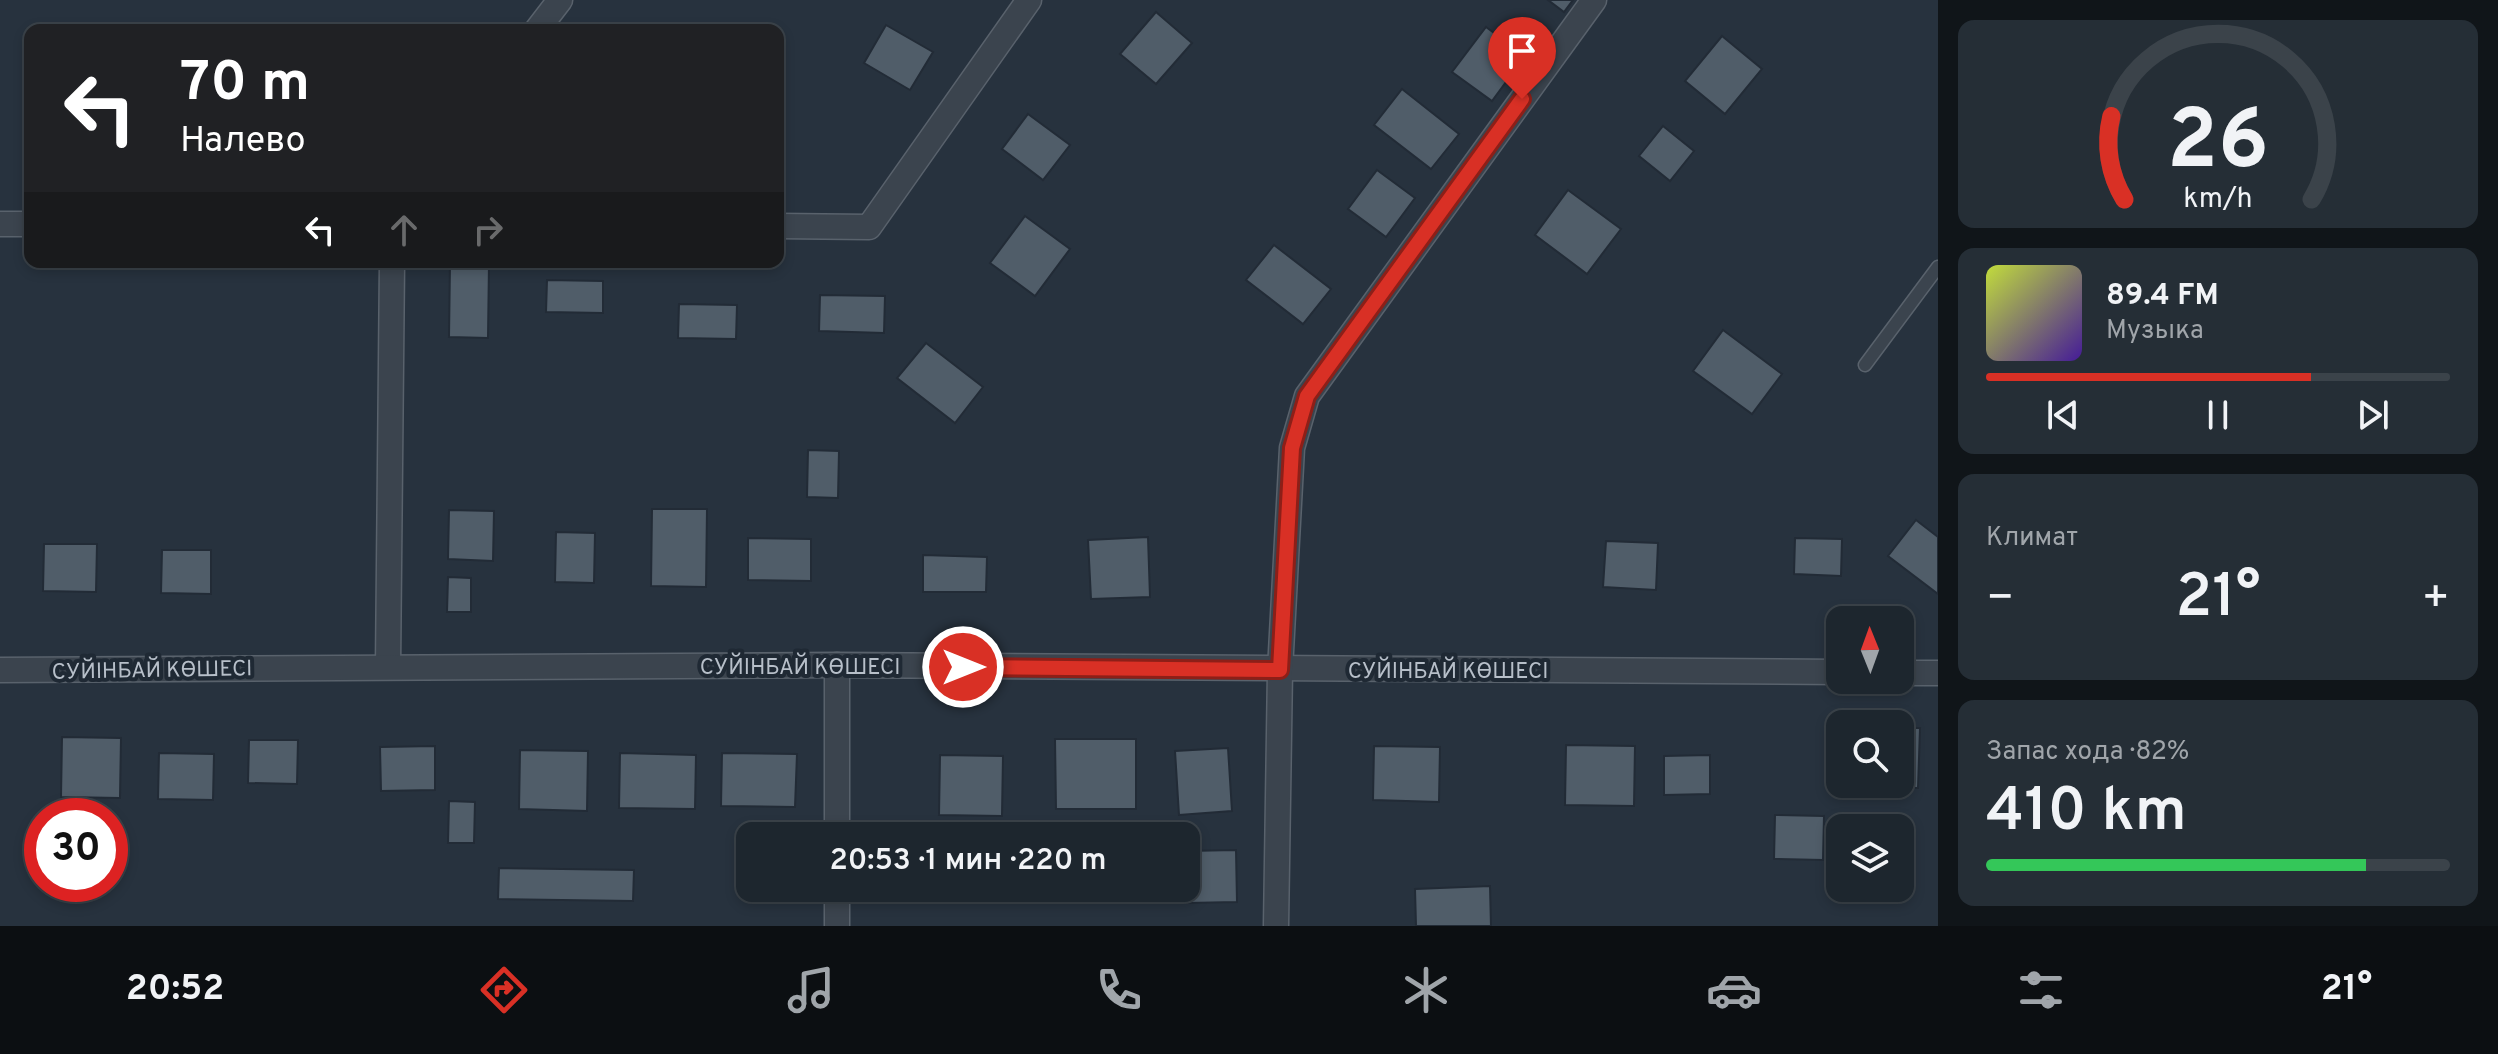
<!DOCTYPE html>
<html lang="ru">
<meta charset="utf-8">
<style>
:root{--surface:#1d262e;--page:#252e36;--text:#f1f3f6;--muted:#a0a5aa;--line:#3b434a;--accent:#d93025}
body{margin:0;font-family:Overpass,sans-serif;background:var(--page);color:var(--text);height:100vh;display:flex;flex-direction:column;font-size:30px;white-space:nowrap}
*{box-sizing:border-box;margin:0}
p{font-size:26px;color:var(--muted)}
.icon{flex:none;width:44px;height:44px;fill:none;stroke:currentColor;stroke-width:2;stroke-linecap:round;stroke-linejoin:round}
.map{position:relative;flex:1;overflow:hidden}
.drawer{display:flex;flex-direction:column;gap:20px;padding:20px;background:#101519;width:560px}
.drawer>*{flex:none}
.top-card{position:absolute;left:24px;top:24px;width:760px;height:244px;border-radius:16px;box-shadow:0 4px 12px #0003,0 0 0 2px var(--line);background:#202124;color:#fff;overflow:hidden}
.needle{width:52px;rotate:359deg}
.buttons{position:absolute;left:1826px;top:606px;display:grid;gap:16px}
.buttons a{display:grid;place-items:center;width:88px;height:88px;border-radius:16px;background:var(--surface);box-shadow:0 4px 12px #0003,0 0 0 2px var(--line);font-size:40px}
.speed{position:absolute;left:24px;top:798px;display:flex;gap:16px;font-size:40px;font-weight:700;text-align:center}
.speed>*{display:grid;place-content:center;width:104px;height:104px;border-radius:50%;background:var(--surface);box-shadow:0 4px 12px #0003,0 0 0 2px var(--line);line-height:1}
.speed .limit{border:12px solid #d22;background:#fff;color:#111}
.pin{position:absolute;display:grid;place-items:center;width:68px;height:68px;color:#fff;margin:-82px -34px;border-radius:50% 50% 50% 0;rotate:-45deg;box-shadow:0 0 8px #0007}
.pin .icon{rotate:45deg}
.me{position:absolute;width:88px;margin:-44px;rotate:90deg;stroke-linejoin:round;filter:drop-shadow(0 0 6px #0008)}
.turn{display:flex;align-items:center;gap:28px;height:168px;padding:0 24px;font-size:36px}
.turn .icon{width:104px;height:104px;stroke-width:2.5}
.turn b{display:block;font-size:56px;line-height:68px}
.lanes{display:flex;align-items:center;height:76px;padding:0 24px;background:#0003;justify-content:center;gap:40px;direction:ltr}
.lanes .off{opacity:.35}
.big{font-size:60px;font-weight:600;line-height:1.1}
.drawer .widget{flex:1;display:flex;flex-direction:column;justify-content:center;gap:12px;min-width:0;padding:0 28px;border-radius:16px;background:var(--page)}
.drawer .dial{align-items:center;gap:0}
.dial svg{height:208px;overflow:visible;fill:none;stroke:var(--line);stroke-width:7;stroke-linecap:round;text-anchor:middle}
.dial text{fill:var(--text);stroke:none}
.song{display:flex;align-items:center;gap:24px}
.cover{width:96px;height:96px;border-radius:12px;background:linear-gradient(135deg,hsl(70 70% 55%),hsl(260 70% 35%))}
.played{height:8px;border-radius:4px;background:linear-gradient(90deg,var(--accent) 70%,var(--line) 70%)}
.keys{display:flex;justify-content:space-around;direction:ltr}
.heat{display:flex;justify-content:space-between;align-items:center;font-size:44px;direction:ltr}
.charge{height:12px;border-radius:6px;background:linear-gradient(90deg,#34c759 82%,var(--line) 0)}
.trip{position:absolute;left:736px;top:822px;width:464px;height:80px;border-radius:16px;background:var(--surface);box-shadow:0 4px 12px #0003,0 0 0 2px var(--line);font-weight:600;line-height:80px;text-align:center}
.menu{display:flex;height:128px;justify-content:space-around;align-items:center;background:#0c0f12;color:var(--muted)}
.menu .icon{width:56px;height:56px}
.menu .selected{color:var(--accent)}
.menu b{font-size:36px;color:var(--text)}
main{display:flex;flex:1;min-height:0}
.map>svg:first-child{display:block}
.building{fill:#505d69;stroke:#222b36;stroke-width:2}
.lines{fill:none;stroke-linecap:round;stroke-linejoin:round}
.service-casing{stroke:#59626c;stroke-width:15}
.minor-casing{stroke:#59626c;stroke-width:27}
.service{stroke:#3b444e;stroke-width:12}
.minor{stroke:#3b444e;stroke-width:24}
.route-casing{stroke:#8d1f18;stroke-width:20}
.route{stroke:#d93025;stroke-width:14}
.labels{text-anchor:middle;stroke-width:8;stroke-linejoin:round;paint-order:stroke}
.street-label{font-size:22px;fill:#b7bfc9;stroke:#1f2934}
</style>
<main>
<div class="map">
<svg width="1938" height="926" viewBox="0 0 1938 926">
<rect width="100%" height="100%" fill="#27323e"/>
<g class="building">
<polygon points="1548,0 1573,0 1564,12"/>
<polygon points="1156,12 1192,43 1156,84 1120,54"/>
<polygon points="886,25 933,52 910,90 864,63"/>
<polygon points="1486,27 1525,56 1492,101 1452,72"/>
<polygon points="1722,36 1762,69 1725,114 1685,81"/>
<polygon points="1402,89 1459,134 1431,169 1374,125"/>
<polygon points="1028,114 1070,145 1043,180 1002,149"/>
<polygon points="1663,126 1694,151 1670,181 1639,156"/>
<polygon points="1377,170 1415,198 1386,237 1348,209"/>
<polygon points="1568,190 1621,229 1587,274 1535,235"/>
<polygon points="1025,216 1070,249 1035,296 990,263"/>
<polygon points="1274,245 1331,289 1303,324 1246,280"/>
<polygon points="450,262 489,263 488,338 449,337"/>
<polygon points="547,280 603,281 603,313 546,312"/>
<polygon points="820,295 885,296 884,333 819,331"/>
<polygon points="679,304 737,305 736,339 678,338"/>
<polygon points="1723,330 1782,374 1752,414 1693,371"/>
<polygon points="926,343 983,387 955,423 897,378"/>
<polygon points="808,450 839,451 838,498 807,497"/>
<polygon points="652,509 707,509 706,587 651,586"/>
<polygon points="449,510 494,511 493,561 448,559"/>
<polygon points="1916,520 1938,537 1938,594 1888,556"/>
<polygon points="556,532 595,533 594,583 555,582"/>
<polygon points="1148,537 1150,597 1091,599 1088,540"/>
<polygon points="748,538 811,539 811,581 748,580"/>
<polygon points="1795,538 1842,539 1841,576 1794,574"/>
<polygon points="1606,541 1658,543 1656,590 1603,587"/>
<polygon points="44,544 97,544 96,592 43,591"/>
<polygon points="162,550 211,550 211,594 161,593"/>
<polygon points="923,555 987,557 986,592 923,592"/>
<polygon points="448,577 471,578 471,612 447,612"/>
<polygon points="1900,728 1920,728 1918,788 1866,787 1866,784 1900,784"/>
<polygon points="62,737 121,738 120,798 61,797"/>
<polygon points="1055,739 1136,739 1136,809 1056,809"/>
<polygon points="249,740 298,740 297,784 248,783"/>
<polygon points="1566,745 1635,746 1634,806 1565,805"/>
<polygon points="435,746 435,790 381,791 380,747"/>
<polygon points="1374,746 1440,747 1439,802 1373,800"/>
<polygon points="1228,748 1232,811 1179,815 1175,751"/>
<polygon points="520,750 588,751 587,811 519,809"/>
<polygon points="159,753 214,754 213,800 158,799"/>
<polygon points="620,753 696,755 695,809 619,808"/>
<polygon points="722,753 797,754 795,807 721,806"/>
<polygon points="940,755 1003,756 1002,816 939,815"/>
<polygon points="1710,755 1710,794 1664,795 1664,756"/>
<polygon points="449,801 475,802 474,843 448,843"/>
<polygon points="1775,815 1824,816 1823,860 1774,859"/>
<polygon points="1236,850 1237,902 1187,903 1186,851"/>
<polygon points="499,868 634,870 633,901 498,899"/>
<polygon points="1490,886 1491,926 1416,926 1415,889"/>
</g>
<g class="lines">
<g class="service-casing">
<polyline id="service" points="1865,365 1938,267"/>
</g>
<g class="minor-casing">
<g id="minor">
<polyline points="537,30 560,0"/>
<polyline points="0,224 30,224"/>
<polyline points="778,226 869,227 1029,0"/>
<polyline points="837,665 837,836"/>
<polyline points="388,667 392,262"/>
<polyline points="0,670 837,665 1840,672"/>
<polyline points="1900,673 1938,673"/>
<polyline points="837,888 837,926"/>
<polyline points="1276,926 1280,670 1292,448 1307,396 1594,0"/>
</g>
</g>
<use href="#service" class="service"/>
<use href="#minor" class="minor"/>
</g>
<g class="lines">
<g class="route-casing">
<polyline id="route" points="963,667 1280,670 1292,448 1307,396 1522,99"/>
</g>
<use href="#route" class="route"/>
</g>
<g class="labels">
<g class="street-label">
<text x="800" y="674">СУЙІНБАЙ КӨШЕСІ</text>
<text transform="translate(152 669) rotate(-1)" y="8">СУЙІНБАЙ КӨШЕСІ</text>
<text x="1448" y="678">СУЙІНБАЙ КӨШЕСІ</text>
</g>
</g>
</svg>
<div class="buttons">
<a><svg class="needle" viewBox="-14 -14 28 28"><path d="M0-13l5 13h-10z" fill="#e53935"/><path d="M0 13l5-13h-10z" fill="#a0a5aa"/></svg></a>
<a><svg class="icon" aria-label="search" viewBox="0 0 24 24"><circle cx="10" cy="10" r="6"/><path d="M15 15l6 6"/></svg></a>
<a><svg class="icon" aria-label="layers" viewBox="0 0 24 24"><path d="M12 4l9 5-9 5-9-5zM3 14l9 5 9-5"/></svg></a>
</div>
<div class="speed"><div class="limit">30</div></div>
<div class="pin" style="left:1522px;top:99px;background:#d93025"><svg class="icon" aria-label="arrive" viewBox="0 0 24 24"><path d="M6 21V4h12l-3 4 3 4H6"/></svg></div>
<svg class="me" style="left:963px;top:667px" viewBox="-20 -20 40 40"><circle r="17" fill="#d93025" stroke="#fff" stroke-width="3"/><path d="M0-11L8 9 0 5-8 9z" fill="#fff"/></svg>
<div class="trip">20:53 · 1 мин · 220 m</div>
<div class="top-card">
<div class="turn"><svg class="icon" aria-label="left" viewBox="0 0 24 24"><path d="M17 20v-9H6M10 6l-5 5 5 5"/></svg><div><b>70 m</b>Налево</div></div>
<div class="lanes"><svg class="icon" aria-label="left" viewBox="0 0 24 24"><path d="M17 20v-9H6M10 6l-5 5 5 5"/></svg><svg class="icon off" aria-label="ahead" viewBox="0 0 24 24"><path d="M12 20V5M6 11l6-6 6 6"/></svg><svg class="icon off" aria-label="right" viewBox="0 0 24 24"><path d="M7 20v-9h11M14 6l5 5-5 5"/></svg></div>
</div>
</div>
<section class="drawer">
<div class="widget dial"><svg viewBox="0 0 100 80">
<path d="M14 69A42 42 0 1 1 86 69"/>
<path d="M14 69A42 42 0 0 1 9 37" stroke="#d93025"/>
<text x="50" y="56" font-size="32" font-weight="700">26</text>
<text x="50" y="72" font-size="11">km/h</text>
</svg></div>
<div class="widget">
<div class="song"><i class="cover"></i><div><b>89.4 FM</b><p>Музыка</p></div></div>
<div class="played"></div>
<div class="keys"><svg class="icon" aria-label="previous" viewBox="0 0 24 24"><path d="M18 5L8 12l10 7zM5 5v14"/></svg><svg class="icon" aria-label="pause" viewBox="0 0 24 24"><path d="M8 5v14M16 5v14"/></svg><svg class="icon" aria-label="next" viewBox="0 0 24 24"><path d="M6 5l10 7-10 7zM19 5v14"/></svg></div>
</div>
<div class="widget"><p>Климат</p>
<div class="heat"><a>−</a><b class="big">21°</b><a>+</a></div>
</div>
<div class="widget"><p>Запас хода · 82%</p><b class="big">410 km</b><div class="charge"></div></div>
</section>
</main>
<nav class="menu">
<b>20:52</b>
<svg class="icon selected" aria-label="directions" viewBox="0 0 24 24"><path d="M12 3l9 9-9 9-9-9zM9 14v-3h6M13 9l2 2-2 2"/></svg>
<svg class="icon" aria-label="music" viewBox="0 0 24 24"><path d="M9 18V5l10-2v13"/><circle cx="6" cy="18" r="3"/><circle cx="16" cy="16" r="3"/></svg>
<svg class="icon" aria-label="phone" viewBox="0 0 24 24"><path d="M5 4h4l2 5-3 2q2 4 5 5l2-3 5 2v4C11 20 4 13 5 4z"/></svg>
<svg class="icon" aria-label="climate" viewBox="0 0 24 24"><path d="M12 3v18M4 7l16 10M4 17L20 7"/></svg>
<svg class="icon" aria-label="car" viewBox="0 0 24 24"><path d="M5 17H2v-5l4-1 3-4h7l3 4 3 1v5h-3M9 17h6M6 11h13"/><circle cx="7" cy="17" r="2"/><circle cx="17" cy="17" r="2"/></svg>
<svg class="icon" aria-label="filters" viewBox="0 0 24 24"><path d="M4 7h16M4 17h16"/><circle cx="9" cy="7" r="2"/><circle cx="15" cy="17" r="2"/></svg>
<b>21°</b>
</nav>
